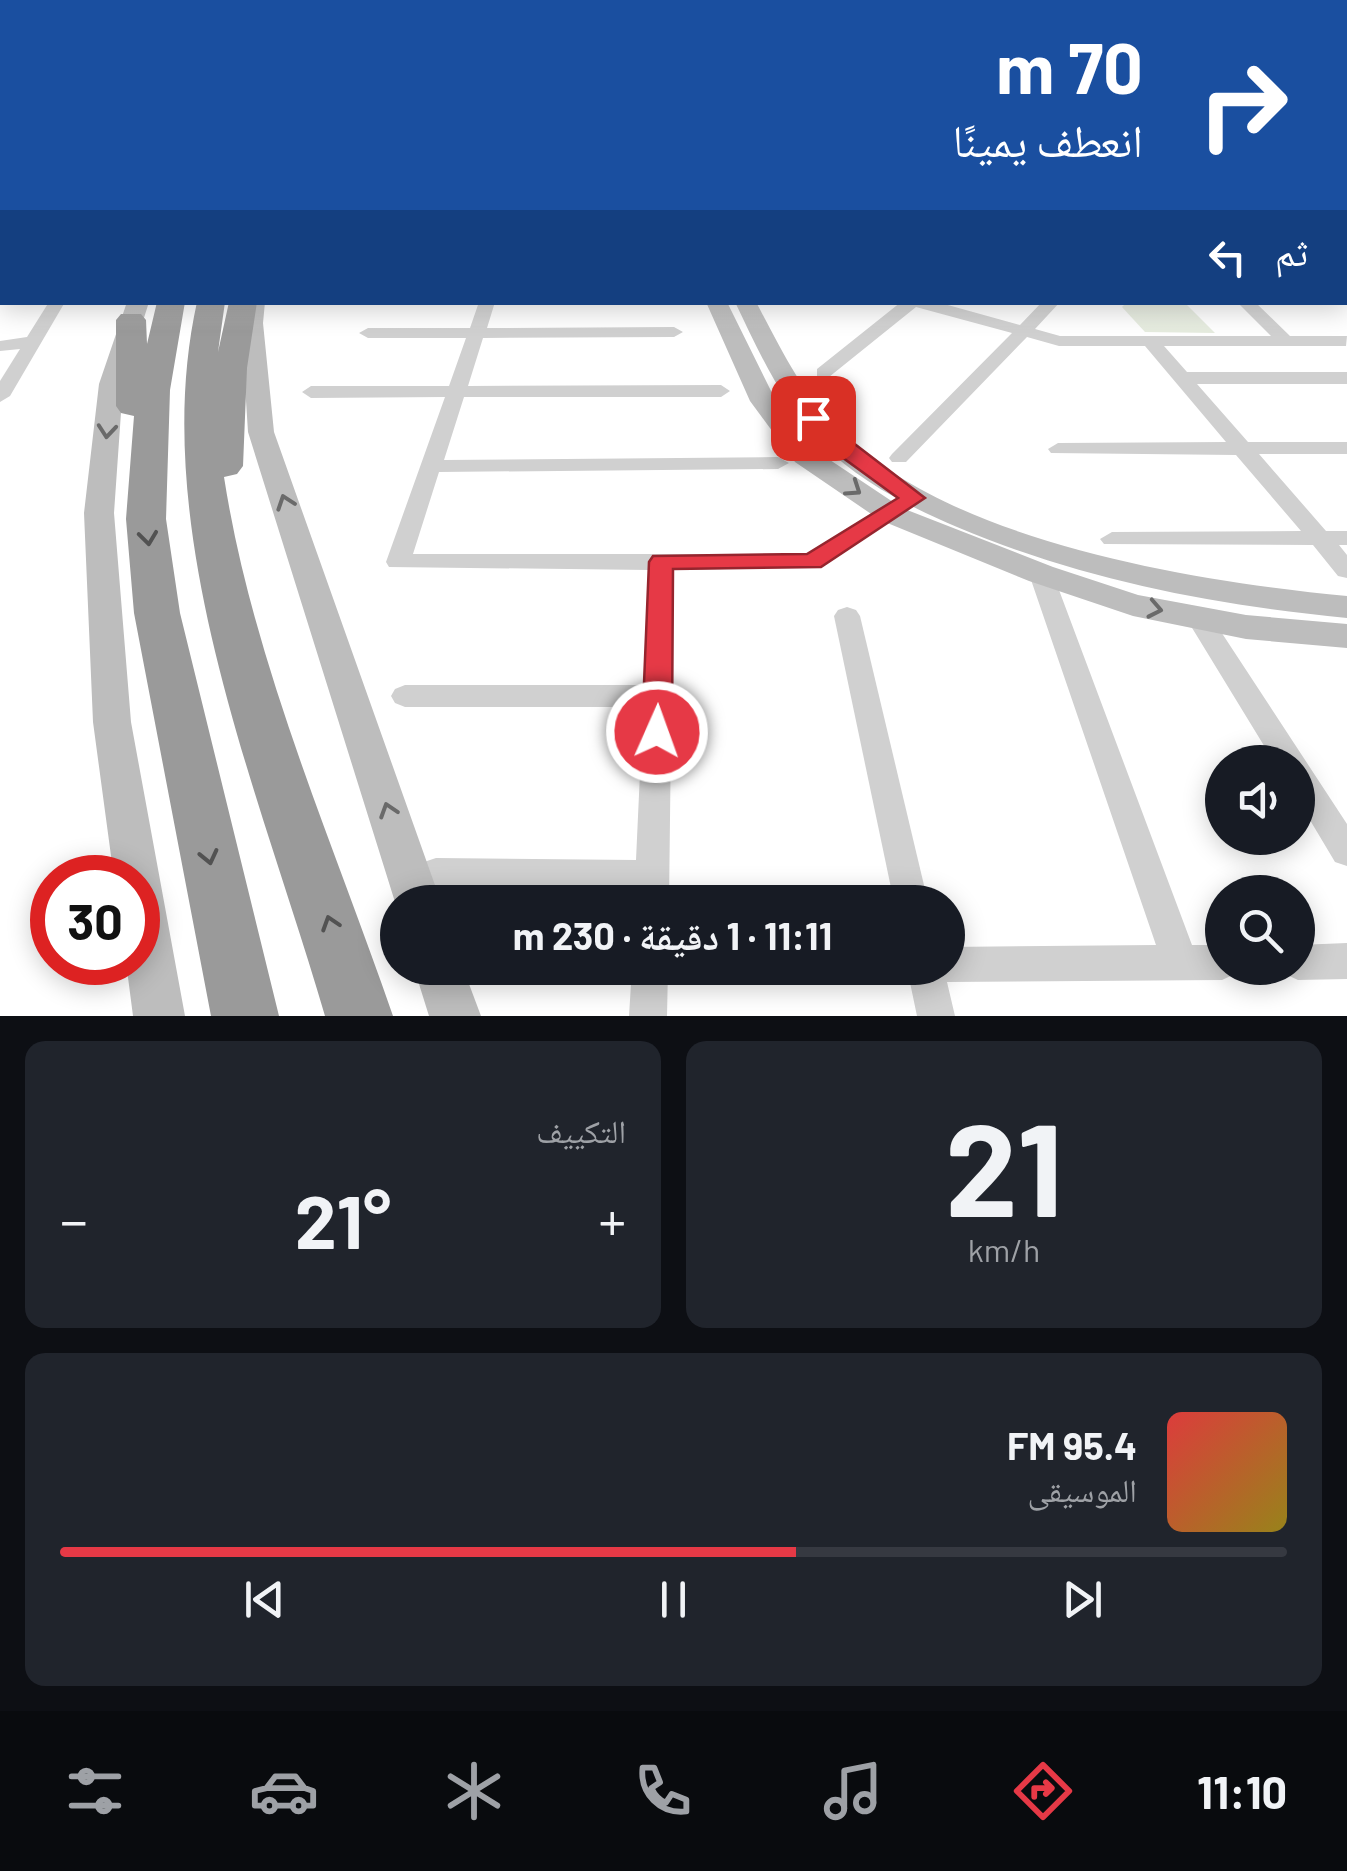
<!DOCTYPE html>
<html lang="ar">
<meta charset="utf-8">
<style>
:root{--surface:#171b24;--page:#20242c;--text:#f1f3f6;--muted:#9ea1a6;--line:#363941;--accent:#e63946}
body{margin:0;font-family:Barlow,"Noto Naskh Arabic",sans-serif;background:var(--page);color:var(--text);direction:rtl;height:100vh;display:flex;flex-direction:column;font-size:38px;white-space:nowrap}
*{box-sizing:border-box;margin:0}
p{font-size:32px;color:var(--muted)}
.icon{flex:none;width:55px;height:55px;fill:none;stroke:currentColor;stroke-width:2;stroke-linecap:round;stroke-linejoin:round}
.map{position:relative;height:1016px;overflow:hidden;direction:ltr}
.drawer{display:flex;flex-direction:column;gap:25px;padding:25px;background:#0d0f14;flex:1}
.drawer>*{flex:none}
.top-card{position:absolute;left:0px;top:0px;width:1348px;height:305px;box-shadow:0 5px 25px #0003;direction:rtl;background:#1a4fa0;color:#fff;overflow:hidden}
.buttons{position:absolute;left:1205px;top:745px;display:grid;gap:20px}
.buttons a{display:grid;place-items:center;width:110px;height:110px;border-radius:50%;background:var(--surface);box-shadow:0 5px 25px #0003;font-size:50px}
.speed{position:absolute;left:30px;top:855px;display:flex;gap:20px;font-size:50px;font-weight:700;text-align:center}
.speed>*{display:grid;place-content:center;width:130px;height:130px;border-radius:50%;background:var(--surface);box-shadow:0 5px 25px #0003;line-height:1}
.speed .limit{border:15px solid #d22;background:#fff;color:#111}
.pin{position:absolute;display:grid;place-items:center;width:85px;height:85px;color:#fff;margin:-42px;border-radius:20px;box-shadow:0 5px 15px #0006}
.me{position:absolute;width:110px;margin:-55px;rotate:2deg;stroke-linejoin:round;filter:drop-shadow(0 0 8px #0008)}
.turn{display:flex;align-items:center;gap:35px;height:210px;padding:0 40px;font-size:45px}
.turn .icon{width:130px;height:130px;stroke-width:2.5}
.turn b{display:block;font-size:70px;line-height:85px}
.then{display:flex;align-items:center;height:95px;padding:0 40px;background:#0003;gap:20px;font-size:38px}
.big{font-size:75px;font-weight:700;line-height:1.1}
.drawer .tile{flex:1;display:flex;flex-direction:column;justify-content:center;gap:15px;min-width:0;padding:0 35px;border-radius:20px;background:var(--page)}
.drawer .dial{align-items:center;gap:0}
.dial b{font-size:130px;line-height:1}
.song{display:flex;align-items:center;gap:30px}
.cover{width:120px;height:120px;border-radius:15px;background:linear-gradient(135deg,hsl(0 70% 55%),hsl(50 70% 35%))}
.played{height:10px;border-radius:5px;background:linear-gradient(90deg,var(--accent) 60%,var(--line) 60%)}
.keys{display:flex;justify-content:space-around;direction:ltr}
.heat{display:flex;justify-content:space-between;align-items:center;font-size:55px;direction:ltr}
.drawer .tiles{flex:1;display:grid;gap:25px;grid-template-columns:1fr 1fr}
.tile:last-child{grid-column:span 2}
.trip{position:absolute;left:380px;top:885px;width:585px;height:100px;border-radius:50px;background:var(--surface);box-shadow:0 5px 25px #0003;font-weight:700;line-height:100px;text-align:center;direction:rtl}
.tab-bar{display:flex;height:160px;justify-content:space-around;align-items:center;background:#090b0e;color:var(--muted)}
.tab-bar .icon{width:70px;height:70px}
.tab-bar .current{color:var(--accent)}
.tab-bar b{font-size:45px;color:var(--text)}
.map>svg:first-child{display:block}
.green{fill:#e6ecdf}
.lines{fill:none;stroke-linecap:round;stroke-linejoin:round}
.street{fill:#d0d0d0;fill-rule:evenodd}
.secondary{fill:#bdbdbd;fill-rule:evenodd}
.highway{fill:#9a9a9a;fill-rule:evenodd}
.oneway{stroke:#6a6a6a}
.oneway2{stroke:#525252}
.route{fill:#e63946;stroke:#96252e;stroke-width:2.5}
</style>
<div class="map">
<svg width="1347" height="1016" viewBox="0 0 1347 1016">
<rect width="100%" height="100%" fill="#fff"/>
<polygon class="green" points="1126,303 1185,303 1215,333 1145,332 1122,307"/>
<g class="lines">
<g class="street">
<rect x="1345" y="202" width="2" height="8"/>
<rect x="1345" y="221" width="2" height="9"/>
<rect x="0" y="233" width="2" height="8"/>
<polygon points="49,302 65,302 10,396 0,402 0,381 20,349 0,351 0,341 27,337"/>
<polygon points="479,302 495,302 487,328 674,327 683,332 674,337 483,338 468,386 721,385 730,391 721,397 464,397 444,460 778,457 789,463 778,469 439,472 413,554 807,554 906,493 914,491 925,498 821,567 673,570 669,902 635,902 635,890 436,888 424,884 419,873 424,862 436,858 636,860 643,707 405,707 395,703 391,696 395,689 405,685 644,685 649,570 389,567 386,562 445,397 311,398 302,392 311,386 449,386 466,338 368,338 359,333 368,328 470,328"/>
<polygon points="901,302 937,302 1020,325 1042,302 1060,302 1035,329 1060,336 1271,336 1237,302 1255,302 1290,336 1347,336 1346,346 1164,346 1187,372 1347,372 1347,384 1197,384 1248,442 1347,442 1347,454 1259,454 1326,531 1347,531 1347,545 1339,545 1347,555 1347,578 1338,576 1313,545 1104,544 1100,539 1112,532 1301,531 1236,455 1051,453 1048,449 1058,443 1226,442 1145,346 1059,346 1027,337 906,462 892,462 889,458 892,454 1012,333 916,307 829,377 817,377 817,369"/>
<polygon points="1041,566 1053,574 1192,945 1222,945 1222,968 1238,968 1235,974 1222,980 947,982 955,1016 917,1016 907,968 948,968 948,947 1156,945 1029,574"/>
<polygon points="847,607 856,610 860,616 928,902 894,902 834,616 838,610"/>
<polygon points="1199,609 1208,612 1347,824 1347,866 1335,862 1298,800 1298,762 1274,762 1186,618 1190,612"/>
<polygon points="1347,943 1347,979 1298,980 1285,974 1282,968 1298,968 1298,945"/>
<polygon points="632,968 668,968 667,1016 629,1016"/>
</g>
<g class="secondary">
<polygon points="127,302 149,302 123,384 114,513 131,722 185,1016 133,1016 126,962 138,962 138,878 114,878 93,722 84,513 99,384"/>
<polygon points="243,302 265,302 263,323 274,432 441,902 398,902 398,908 395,902 248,432 241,323"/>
<polygon points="706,302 727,302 775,399 815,450 902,508 1053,567 1138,595 1246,615 1347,624 1347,648 1246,639 1133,616 1029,581 880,520 795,462 750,401"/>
<path d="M735,302h21c24,45 46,92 83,128 113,113 355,151 508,166v22c-135,-13 -265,-38 -390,-91 -49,-21 -97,-45 -135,-83 -40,-40 -63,-92 -87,-142z"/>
<polygon points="414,968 463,968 481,1016 429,1016"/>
</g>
<g class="highway">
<polygon points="157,302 185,302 170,390 166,519 180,613 279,1016 211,1016 134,613 126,519 134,416 121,413 116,406 116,320 121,314 141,314 146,320 147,344"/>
<path d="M197,302h28l-7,50 11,-50h28l-10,66 -4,98 -6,8 -13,3c29,186 108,362 169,539h-68c-64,-220 -179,-484 -128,-714z"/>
</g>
</g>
<defs><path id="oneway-chevron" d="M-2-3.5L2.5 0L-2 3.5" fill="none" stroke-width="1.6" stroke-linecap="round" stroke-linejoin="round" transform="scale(2.5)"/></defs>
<g class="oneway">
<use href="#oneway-chevron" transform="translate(107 431) rotate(95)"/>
<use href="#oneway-chevron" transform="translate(854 489) rotate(34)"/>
<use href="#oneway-chevron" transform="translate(285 502) rotate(-109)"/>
<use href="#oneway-chevron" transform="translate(1155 609) rotate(11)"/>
<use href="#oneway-chevron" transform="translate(388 810) rotate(-108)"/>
</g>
<g class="oneway2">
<use href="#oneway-chevron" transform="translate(148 538) rotate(83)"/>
<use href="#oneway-chevron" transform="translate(209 857) rotate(77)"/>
<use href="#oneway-chevron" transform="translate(330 923) rotate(-108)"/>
</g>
<linearGradient id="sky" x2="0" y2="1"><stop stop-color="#9ec6ea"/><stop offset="0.57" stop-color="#fff"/><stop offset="1" stop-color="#fff" stop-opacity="0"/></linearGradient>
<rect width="1347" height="331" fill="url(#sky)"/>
<polygon class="route" points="813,412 925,498 821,567 673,569 672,732 667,740 657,743 646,740 642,732 649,562 653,556 807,554 898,498 824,444 803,418"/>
</svg>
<div class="buttons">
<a><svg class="icon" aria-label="sound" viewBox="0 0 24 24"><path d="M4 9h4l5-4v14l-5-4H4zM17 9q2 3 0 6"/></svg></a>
<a><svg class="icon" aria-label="search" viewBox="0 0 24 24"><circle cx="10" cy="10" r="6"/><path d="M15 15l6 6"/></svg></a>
</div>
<div class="speed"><div class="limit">30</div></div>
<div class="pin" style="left:813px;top:418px;background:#d93025"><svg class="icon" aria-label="arrive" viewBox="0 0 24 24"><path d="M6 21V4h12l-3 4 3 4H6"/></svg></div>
<svg class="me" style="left:657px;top:732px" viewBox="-20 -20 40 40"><circle r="17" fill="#e63946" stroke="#fff" stroke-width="3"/><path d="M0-11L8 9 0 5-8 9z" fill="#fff"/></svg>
<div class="trip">11:11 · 1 دقيقة · 230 m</div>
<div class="top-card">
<div class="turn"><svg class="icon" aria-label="right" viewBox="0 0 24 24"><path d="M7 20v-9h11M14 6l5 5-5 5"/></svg><div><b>70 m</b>انعطف يمينًا</div></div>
<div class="then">ثم<svg class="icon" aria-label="left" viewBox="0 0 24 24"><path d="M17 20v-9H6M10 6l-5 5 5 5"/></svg></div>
</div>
</div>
<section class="drawer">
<div class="tiles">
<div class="tile dial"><b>21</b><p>km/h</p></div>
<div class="tile"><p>التكييف</p>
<div class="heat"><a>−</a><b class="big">21°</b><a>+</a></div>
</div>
<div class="tile">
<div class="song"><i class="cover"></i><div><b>95.4 FM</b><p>الموسيقى</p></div></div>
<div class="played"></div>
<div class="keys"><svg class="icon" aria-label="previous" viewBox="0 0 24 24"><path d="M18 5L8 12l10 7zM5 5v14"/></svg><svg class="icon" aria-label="pause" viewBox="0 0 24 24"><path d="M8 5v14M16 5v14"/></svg><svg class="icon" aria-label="next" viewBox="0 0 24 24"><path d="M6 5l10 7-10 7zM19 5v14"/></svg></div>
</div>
</div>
</section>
<nav class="tab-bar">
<b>11:10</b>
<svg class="icon current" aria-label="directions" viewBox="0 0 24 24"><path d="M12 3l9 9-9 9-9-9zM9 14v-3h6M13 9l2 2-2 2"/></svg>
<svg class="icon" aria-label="music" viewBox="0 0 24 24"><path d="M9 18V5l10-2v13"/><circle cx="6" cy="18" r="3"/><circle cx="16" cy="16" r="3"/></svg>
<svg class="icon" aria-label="phone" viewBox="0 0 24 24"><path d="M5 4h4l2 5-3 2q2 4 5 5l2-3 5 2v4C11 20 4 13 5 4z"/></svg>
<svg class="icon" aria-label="climate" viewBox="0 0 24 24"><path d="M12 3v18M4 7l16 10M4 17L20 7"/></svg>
<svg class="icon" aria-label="car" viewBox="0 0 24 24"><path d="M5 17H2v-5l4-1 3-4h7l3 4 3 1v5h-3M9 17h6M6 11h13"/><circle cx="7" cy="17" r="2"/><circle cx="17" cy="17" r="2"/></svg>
<svg class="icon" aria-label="filters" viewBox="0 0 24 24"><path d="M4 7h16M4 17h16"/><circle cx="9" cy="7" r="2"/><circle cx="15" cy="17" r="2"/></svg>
</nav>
